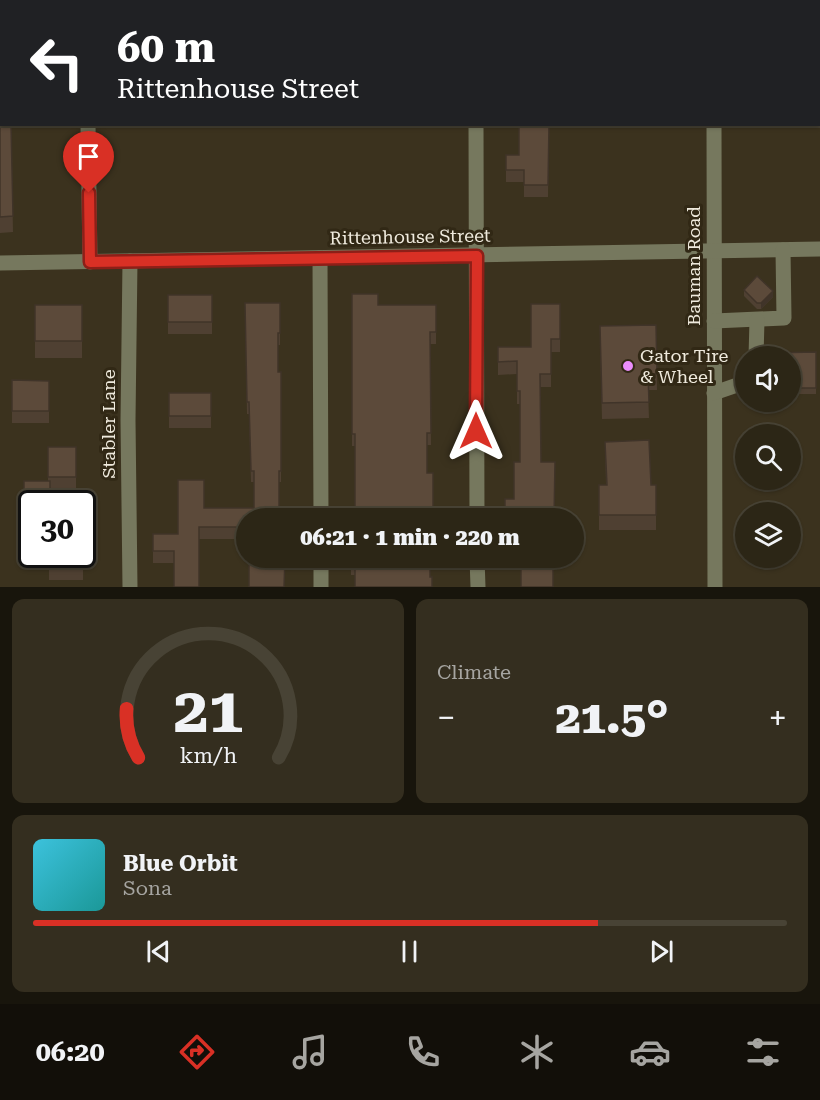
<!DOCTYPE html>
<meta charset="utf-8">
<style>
:root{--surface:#2c2616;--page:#342e1f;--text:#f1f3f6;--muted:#a6a5a1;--line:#484335;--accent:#d93025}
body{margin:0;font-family:"Roboto Serif",serif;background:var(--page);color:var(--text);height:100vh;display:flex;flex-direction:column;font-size:22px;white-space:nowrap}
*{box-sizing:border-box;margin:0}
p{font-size:20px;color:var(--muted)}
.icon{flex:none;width:33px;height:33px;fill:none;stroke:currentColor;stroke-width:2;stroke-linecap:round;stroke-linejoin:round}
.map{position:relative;height:587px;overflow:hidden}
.panel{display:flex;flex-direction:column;gap:12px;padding:12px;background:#18150c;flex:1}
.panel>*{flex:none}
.guide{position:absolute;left:0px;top:0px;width:820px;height:126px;box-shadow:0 2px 4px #0004,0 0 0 2px var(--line);background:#202124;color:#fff;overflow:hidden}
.controls{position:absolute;left:735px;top:346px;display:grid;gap:12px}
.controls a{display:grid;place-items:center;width:66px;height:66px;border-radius:50%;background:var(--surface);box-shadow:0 2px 4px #0004,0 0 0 2px var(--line);font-size:30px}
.speed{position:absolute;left:18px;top:490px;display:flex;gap:12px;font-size:30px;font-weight:700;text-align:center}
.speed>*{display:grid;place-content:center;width:78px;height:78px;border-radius:50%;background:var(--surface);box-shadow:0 2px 4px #0004,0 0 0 2px var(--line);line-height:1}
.speed .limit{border:3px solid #111;border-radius:9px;background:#fff;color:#111}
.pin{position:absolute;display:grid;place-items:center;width:51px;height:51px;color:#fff;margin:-62px -26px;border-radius:50% 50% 50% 0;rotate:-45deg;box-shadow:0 0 6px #0007}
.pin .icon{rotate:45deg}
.me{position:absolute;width:66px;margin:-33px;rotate:0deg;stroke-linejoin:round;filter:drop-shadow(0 0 4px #0008)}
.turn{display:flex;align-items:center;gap:21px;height:126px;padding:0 18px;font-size:27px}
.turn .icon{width:78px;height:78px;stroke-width:2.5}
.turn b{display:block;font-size:42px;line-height:51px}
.big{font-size:45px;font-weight:800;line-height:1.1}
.panel .card{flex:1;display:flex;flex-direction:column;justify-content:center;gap:9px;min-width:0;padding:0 21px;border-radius:12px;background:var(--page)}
.panel .dial{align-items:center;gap:0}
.dial svg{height:156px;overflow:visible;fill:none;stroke:var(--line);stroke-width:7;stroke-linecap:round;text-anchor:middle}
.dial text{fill:var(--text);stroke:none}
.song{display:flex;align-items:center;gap:18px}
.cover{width:72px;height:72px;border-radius:9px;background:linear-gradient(135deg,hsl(190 70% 55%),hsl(180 70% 35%))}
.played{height:6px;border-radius:3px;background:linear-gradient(90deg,var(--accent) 75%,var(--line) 75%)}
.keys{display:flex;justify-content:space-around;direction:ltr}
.heat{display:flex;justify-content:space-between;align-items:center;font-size:33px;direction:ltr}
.panel .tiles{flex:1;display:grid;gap:12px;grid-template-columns:1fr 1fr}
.card:last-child{grid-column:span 2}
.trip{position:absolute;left:236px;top:508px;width:348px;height:60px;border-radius:30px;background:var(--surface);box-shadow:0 2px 4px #0004,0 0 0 2px var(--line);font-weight:800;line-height:60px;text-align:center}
.dock{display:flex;height:96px;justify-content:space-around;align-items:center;background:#120f09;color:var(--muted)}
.dock .icon{width:42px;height:42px}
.dock .selected{color:var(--accent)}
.dock b{font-size:27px;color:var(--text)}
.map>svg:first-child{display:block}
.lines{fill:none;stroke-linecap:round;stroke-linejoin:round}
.minor{stroke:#76785e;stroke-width:15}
.wall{fill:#4f4032}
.shaded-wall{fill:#403429}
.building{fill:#5c4a3a;stroke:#403429;stroke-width:1.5}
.route-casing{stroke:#8d1f18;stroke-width:15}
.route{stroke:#d93025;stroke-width:10}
.poi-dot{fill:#eb8dfc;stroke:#312815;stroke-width:2}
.labels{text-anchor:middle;stroke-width:6;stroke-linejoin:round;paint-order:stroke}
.street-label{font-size:18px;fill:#efeadd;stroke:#312815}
.poi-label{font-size:18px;fill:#efeadd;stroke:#312815;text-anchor:start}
</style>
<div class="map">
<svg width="820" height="587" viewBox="0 0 820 587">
<rect width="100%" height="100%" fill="#3b321e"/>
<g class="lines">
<g class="minor">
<polyline points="87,0 87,2"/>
<polyline points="213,0 213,2"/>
<polyline points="342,0 342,2"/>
<polyline points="474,0 474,2"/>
<polyline points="714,0 714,2"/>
<polyline points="819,2 820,2"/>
<polyline points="88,124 90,262"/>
<polyline points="476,124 477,519"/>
<polyline points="714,124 715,587"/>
<polyline points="320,258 321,519"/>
<polyline points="130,261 128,420 130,587"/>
<polyline points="0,263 820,249"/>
<polyline points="714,321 784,318 783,250"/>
<polyline points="756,357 757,320"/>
<polyline points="714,393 746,382"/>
<polyline points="321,558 321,587"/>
<polyline points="477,558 478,587"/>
</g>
</g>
<g class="wall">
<polygon points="0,0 2,2 2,30 0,30"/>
<rect x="819" y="36" width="1" height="44"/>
<polygon points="0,50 11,124 13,232 0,233"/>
<polygon points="518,124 549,124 548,197 524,197 524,182 506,182 506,155 519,155 519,126 518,126"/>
<polygon points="744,290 773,297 761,309 757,309 744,296"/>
<polygon points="352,294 378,305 436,305 436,344 430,344 431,445 427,445 427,473 433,519 355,446 352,446"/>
<rect x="168" y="295" width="44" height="39"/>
<polygon points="245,303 280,303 280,345 278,345 278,372 281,372 281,482 279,482 246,519 246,539 199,539 174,563 153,563 153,534 178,534 204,508 254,508 254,482 251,482 249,414 247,414"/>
<polygon points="560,304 560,352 551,352 551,387 540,387 541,462 555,519 505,519 505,499 514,499 520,462 520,404 517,404 517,374 498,375 498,347 531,347"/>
<rect x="35" y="305" width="47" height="53"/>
<polygon points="656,325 657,390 648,390 649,418 602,419 600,342"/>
<polygon points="816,352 816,394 790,394 790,357"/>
<polygon points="12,380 49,381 49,423 12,423"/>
<rect x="169" y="393" width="42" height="35"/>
<polygon points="605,442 651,485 656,485 656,530 599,530 599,485 606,485"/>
<polygon points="48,447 76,447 76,489 50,489 32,504 32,516 24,516 24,481 48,481"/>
<polygon points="83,553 83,580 49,580 49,555"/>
<polygon points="351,558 430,558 355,575 351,575"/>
</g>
<polygon class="shaded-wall" points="773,291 773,297 761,309 761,303"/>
<g class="building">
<polygon points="0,0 27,0 27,2 2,2 2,16 0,16"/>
<rect x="108" y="0" width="68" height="2"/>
<rect x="261" y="0" width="35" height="2"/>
<rect x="390" y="0" width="45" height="2"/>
<rect x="519" y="0" width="30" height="2"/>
<rect x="632" y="0" width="29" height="2"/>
<rect x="819" y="36" width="1" height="30"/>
<polygon points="2,49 2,124 11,124 13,216 0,217 0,50"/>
<polygon points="519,124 549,124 548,185 524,185 524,170 506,170 506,155 519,155"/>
<polygon points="757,276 773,291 761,303 757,303 744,290"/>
<polygon points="352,294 378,294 378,305 436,305 436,332 430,332 431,433 427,433 427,473 433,473 433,519 355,519 355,434 352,434"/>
<rect x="168" y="295" width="44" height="27"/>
<polygon points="245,303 280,303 280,333 278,333 278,372 281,372 281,471 279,471 279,519 246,519 246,527 199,527 199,587 174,587 174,551 153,551 153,534 178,534 178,480 204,480 204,508 254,508 254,471 251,471 249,402 247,402"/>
<polygon points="531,304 560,304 560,339 551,339 551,374 540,374 541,462 555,462 554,519 523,519 523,514 505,514 505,499 514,499 514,462 520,462 520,391 517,391 517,361 498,362 498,347 531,347"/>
<rect x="35" y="305" width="47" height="36"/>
<polygon points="656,325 657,374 648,374 649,402 602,403 600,326"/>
<polygon points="816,352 816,388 790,388 790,357 768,357 768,353"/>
<polygon points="12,380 49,381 49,411 12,411"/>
<rect x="169" y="393" width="42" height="23"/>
<polygon points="649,440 651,485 656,485 656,515 599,515 599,485 607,485 605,442"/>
<rect x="48" y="447" width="28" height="30"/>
<rect x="24" y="481" width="26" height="23"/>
<polygon points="82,553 83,553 83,569 49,569 49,555 82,555"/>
<polygon points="249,558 285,558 284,587 249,587"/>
<polygon points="351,558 430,558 430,577 432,577 432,587 355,587 355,563 351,563"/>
<polygon points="521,558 542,558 542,563 553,563 553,587 521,587"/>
</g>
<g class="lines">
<g class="route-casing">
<polyline id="route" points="89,193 90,262 477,256 476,431"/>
</g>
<use href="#route" class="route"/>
</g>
<circle class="poi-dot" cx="628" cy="366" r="6"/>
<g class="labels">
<g class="street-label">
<text transform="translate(410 237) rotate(-1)" y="6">Rittenhouse Street</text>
<text transform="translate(694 266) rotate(-90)" y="6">Bauman Road</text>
<text transform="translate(109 424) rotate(-90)" y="6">Stabler Lane</text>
</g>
<g class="poi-label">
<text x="640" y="362">Gator Tire<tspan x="640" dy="21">&amp; Wheel</tspan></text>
</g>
</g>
</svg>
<div class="controls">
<a><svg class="icon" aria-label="sound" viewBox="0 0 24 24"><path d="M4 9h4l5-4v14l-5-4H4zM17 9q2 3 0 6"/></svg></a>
<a><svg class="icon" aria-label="search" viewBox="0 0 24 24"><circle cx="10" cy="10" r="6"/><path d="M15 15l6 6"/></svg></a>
<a><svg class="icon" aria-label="layers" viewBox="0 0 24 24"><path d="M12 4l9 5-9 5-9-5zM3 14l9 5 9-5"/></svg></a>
</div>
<div class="speed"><div class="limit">30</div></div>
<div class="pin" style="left:89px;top:193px;background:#d93025"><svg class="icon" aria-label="arrive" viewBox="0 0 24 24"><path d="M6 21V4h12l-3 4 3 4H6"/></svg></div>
<svg class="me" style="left:476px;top:431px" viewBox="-20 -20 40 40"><path d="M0-17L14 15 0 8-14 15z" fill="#d93025" stroke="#fff" stroke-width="4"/></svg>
<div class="trip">06:21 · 1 min · 220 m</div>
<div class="guide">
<div class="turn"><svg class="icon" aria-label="left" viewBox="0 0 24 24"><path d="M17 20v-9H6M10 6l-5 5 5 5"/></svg><div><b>60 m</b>Rittenhouse Street</div></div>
</div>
</div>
<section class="panel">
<div class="tiles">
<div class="card dial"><svg viewBox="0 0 100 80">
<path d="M14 69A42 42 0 1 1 86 69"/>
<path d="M14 69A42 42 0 0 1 8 44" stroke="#d93025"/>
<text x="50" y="56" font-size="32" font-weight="700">21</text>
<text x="50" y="72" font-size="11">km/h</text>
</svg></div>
<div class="card"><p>Climate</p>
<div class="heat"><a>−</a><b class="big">21.5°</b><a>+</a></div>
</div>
<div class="card">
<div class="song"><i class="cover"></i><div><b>Blue Orbit</b><p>Sona</p></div></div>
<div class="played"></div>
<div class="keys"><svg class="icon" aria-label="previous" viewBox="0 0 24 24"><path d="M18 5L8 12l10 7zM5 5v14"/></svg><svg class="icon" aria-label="pause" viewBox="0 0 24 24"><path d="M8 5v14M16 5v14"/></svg><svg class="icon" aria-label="next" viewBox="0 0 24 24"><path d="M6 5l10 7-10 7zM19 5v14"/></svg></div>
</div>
</div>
</section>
<nav class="dock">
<b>06:20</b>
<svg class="icon selected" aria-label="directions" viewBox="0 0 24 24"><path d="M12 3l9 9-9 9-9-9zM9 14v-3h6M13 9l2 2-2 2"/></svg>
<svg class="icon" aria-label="music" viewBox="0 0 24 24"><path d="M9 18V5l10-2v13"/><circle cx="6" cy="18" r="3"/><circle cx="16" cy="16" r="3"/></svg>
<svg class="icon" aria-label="phone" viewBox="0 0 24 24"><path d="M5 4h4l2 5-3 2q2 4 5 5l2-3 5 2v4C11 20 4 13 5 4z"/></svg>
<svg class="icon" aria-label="climate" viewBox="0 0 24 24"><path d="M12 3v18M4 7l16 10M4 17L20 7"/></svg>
<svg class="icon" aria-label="car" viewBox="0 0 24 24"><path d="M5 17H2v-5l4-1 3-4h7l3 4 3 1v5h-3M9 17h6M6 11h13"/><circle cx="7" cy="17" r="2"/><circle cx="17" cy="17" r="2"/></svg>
<svg class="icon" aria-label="filters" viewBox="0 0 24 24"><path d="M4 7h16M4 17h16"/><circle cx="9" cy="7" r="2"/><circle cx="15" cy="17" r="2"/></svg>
</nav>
